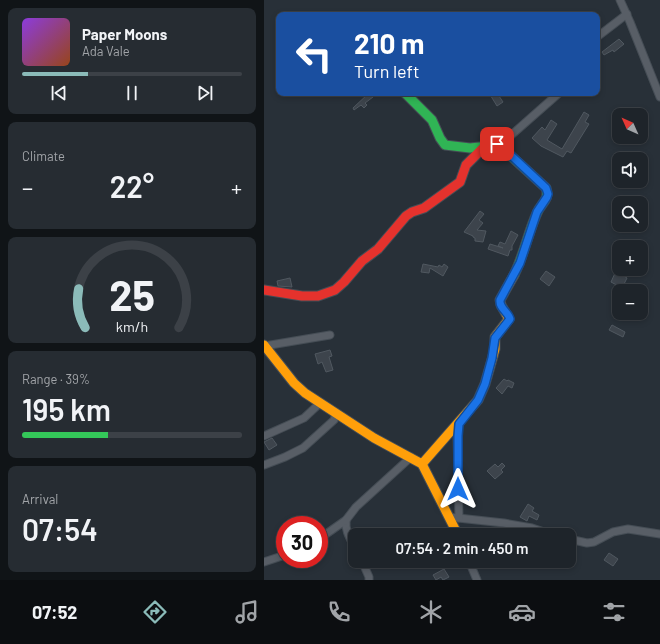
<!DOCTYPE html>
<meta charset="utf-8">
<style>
:root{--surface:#1e242a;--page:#262c32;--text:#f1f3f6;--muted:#a1a4a8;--line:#3c4147;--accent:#8bbbb9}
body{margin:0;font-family:Barlow,sans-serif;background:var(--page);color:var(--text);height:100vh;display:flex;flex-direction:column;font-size:15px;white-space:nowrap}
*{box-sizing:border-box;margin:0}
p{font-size:13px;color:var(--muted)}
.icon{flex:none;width:22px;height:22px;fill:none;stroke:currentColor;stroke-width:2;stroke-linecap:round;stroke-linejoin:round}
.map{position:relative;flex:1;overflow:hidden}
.side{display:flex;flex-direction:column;gap:8px;padding:8px;background:#101417;width:264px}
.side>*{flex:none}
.guide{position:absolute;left:12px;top:12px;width:324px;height:84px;border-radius:8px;box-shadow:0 2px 6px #0003,0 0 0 1px var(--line);background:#1a4fa0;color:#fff;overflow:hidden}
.needle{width:26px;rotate:315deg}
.fabs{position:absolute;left:348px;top:108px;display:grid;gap:8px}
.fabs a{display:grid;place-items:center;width:36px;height:36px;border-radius:8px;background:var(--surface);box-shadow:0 2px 6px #0003,0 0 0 1px var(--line);font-size:20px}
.speed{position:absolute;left:12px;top:516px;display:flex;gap:8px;font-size:20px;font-weight:700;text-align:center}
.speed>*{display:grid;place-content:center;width:52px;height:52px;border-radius:50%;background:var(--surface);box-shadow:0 2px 6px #0003,0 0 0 1px var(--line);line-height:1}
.speed .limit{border:6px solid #d22;background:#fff;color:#111}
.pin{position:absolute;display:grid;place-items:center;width:34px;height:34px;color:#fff;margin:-17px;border-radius:8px;box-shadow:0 2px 6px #0006}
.me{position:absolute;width:44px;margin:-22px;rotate:0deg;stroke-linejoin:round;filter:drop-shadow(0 0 3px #0008)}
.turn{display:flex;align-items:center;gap:14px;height:84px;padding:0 12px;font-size:18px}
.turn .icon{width:52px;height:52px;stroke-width:2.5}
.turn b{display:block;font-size:28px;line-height:34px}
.big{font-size:30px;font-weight:600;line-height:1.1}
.side .widget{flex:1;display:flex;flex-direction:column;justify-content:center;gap:6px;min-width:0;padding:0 14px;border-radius:8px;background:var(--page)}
.side .dial{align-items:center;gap:0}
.dial svg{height:104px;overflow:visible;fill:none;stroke:var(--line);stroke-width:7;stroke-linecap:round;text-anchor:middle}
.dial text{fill:var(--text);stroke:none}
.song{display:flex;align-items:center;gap:12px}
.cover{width:48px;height:48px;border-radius:6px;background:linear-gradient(135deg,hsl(270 70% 55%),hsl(20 70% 35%))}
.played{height:4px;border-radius:2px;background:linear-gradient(90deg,var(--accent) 30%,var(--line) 30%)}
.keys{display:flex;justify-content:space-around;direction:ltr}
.heat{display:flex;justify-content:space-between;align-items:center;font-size:22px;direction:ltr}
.charge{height:6px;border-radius:3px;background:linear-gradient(90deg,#34c759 39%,var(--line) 0)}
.trip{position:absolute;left:84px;top:528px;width:228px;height:40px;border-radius:8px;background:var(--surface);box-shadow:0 2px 6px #0003,0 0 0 1px var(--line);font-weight:600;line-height:40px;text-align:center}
.dock{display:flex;height:64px;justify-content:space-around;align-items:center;background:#0c0e11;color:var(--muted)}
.dock .icon{width:28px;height:28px}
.dock .current{color:var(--accent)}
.dock b{font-size:18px;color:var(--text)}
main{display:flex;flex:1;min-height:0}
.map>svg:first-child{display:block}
.building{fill:#3d444c;stroke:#505860}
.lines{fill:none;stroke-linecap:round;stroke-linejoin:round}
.street-casing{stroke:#454d55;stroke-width:9}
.fast-casing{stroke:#454d55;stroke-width:11}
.slow-casing{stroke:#454d55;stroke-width:11}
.jam-casing{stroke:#454d55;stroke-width:11}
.street{stroke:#585e66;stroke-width:7}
.fast{stroke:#30b455;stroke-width:9}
.slow{stroke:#ff9f0a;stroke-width:9}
.jam{stroke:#e5322d;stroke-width:9}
.route-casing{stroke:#114b97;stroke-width:10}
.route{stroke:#1a73e8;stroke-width:7}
</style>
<main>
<section class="side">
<div class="widget">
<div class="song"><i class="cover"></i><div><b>Paper Moons</b><p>Ada Vale</p></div></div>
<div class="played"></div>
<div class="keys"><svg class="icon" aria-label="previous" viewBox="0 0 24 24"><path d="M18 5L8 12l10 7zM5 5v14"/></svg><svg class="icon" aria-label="pause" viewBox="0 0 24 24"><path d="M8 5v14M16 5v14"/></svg><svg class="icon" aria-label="next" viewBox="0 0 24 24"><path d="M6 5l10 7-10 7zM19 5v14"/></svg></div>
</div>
<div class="widget"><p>Climate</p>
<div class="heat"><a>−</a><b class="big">22°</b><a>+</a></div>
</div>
<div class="widget dial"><svg viewBox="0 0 100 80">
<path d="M14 69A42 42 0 1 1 86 69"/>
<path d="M14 69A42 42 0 0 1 9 39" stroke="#8bbbb9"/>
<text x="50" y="56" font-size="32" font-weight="700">25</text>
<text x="50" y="72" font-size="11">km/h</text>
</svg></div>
<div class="widget"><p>Range · 39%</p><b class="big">195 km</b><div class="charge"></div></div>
<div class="widget"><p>Arrival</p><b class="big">07:54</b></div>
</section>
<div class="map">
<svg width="396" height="580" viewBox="0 0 396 580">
<rect width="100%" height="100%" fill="#283038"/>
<g class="building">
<polygon points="355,39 360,44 350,52 349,50 340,55 338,52"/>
<polygon points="105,93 106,93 109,97 101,103 103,105 100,108 97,105 90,110 89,108"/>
<polygon points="225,93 233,93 239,102 233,106"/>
<polygon points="320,112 325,115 321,122 325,124 307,153 303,151 299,157 277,146 268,138 278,127 281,130 287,120 293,124 283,140 298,149"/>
<polygon points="216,211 220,214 215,220 219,223 213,230 222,231 219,242 211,241 211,238 209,237 209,236 200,232"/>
<polygon points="247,231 254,235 248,246 248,250 246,250 244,256 224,249 226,244 239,248 234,246 236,242 241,244"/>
<polygon points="159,264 174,267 175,265 178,267 180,264 184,267 179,276 166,268 165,273 157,272"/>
<polygon points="282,271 291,277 285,286 276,279"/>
<polygon points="352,271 363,278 358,288 347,282"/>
<polygon points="26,278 28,287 14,286 13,281"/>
<polygon points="348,325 361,332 359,337 345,330"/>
<polygon points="66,350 68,356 65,357 69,370 62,372 58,362 54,364 51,354"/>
<polygon points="240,379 243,381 244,380 250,383 248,388 244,386 238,394 232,388"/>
<polygon points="8,438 13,445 5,450 0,442"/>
<polygon points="238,463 241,466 237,470 239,472 231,479 223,471 231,464 234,467"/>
<polygon points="264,504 270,508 268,511 275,515 273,520 265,516 263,521 256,517"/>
<polygon points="345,553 354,559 349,566 340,560"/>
<polygon points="180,569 185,577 179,580 177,577 172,580 169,575"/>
</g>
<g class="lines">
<g class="street-casing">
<g id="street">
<polyline points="356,0 366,22 396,97"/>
<polyline points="333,37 363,14"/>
<polyline points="236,145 295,93"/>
<polyline points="0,346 66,335"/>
<polyline points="0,436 40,418 55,404"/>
<polyline points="0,465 21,457 39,448 70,420 72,414"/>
<polyline points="185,517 240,523 268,528 289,535"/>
<polyline points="195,518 193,436 195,424"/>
<path d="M82,520c-1,11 4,18 9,28"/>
<polyline points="55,539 82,520 92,507 147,457"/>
<polyline points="305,539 323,543 330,542 349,532 364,529 396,534"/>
<polyline points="98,561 105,577 105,580"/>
<polyline points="205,561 213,580"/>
<polyline points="0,562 21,555"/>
</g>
</g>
<g class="fast-casing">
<path id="fast" d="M141,93l27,27 8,18 5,7 25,3 29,-3 47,43c4,12 -5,15 -9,25 -9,20 -13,42 -23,62"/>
</g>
<g class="slow-casing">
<g id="slow">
<polyline points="0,345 30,383 41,393 110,438 158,464 194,535"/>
<polyline points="158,464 214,400 221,384 231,349 231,337 245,319 237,305 236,300 250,275"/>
</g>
</g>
<g class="jam-casing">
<polyline id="jam" points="0,290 38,296 54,296 71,290 80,282 98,261 114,249 142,216 148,212 160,208 196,182 202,165 220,147"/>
</g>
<use href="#street" class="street"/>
<use href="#fast" class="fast"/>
<use href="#slow" class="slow"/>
<use href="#jam" class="jam"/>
</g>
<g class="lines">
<g class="route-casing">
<path id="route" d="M194,489v-53l1,-12 19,-24 7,-16 7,-26 3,-20 15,-19c-2,-7 -11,-11 -10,-19l20,-37 17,-51 10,-15 1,-3 -2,-6 -46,-43 -3,-1"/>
</g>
<use href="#route" class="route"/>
</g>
</svg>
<div class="fabs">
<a><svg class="needle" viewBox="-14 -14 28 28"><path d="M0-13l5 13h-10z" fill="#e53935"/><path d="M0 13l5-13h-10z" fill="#a1a4a8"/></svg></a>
<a><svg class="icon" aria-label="sound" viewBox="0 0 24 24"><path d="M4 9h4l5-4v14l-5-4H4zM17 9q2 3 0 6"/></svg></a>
<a><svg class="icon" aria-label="search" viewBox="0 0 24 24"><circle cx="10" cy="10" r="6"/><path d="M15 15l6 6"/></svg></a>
<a>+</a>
<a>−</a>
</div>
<div class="speed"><div class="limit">30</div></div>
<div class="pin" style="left:233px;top:144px;background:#d93025"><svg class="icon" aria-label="arrive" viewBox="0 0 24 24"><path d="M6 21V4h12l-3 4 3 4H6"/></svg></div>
<svg class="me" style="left:194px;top:489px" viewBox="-20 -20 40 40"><path d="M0-17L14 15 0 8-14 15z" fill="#1a73e8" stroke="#fff" stroke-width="4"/></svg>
<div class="trip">07:54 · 2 min · 450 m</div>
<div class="guide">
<div class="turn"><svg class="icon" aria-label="left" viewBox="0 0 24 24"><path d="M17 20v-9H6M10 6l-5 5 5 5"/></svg><div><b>210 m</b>Turn left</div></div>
</div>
</div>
</main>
<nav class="dock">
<b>07:52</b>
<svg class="icon current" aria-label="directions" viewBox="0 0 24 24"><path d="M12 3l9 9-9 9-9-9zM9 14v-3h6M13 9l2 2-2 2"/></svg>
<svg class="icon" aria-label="music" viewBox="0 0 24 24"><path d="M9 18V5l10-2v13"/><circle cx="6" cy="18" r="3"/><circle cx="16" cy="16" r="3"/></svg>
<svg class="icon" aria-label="phone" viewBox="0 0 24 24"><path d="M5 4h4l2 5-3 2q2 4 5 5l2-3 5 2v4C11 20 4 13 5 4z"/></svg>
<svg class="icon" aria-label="climate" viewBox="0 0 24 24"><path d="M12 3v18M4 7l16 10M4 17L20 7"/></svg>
<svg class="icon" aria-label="car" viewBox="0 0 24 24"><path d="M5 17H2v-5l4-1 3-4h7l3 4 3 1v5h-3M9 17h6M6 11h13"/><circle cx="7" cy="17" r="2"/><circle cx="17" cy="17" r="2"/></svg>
<svg class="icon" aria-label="filters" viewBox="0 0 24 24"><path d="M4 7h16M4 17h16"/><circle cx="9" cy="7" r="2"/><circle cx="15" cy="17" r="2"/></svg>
</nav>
